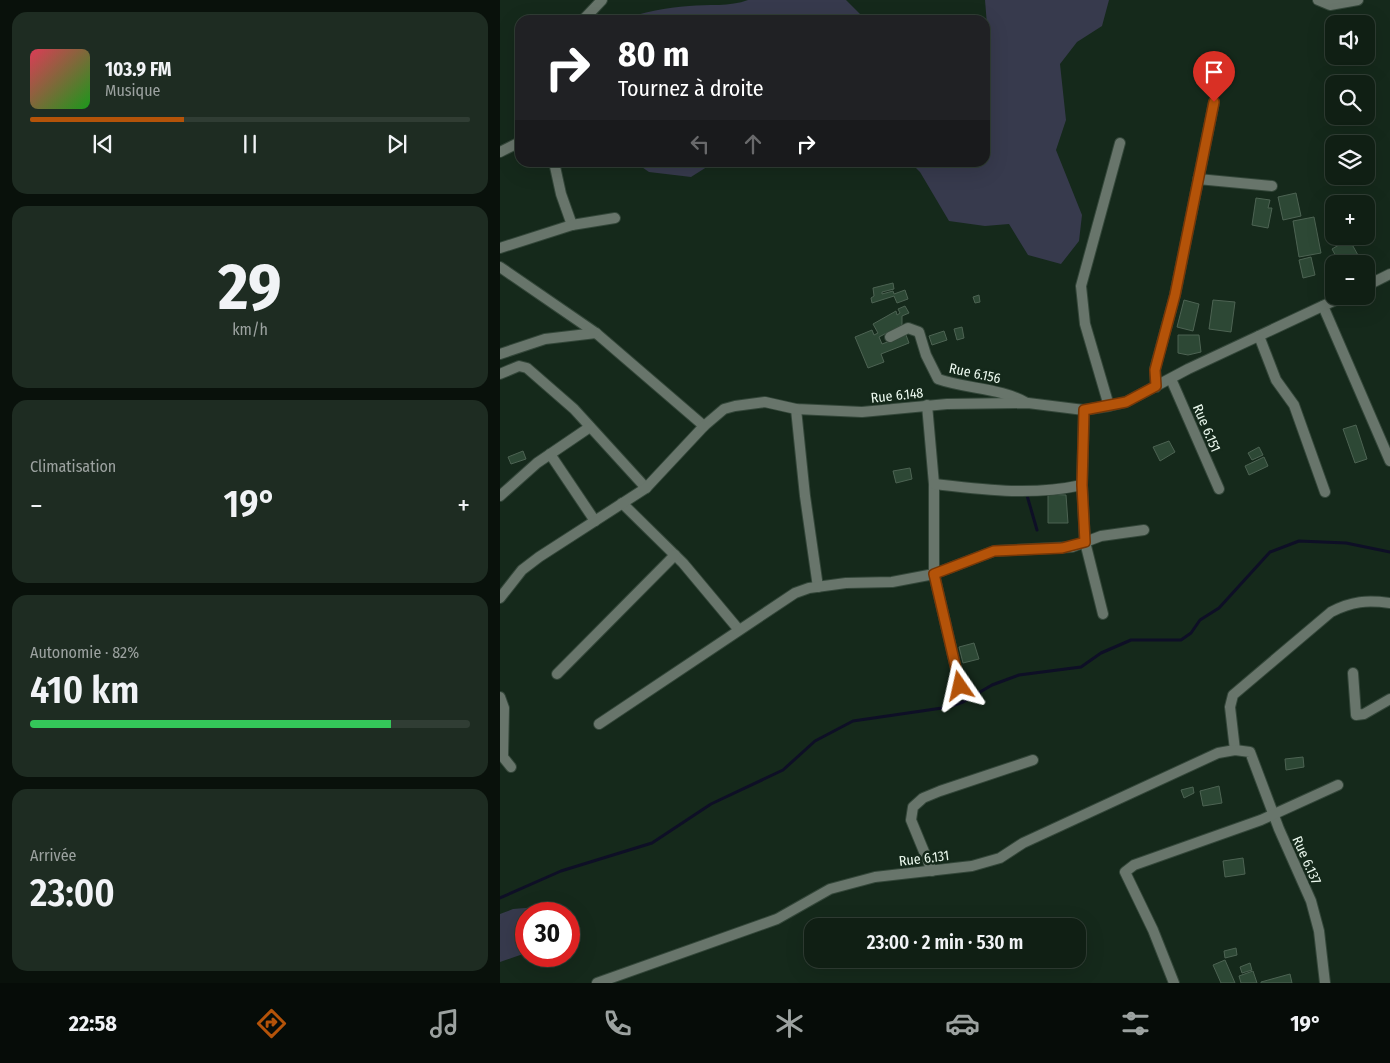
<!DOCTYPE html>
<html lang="fr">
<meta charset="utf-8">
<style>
:root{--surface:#101f14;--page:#1e2c22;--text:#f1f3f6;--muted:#9ca2a0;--line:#303d34;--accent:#b45309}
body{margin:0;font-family:"Fira Sans Condensed",sans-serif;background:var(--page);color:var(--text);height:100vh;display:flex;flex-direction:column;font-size:19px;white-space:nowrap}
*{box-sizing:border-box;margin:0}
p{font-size:16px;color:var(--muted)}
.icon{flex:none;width:28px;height:28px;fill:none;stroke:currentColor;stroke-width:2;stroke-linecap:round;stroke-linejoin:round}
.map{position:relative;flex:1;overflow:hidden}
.drawer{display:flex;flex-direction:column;gap:12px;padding:12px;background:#09110b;width:500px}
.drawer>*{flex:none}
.guide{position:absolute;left:15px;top:15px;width:475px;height:152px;border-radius:15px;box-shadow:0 5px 20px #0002,0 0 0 1px var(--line);background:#202124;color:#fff;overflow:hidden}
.controls{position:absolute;left:825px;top:15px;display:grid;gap:10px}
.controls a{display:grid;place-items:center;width:50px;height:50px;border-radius:10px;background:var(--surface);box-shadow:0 5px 20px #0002,0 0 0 1px var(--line);font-size:25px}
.speed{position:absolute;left:15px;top:902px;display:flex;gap:10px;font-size:25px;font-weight:700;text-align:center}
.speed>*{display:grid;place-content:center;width:65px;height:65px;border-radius:50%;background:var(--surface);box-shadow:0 5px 20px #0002,0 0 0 1px var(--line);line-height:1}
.speed .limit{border:8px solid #d22;background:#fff;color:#111}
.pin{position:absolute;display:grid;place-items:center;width:42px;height:42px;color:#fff;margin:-51px -21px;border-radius:50% 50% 50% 0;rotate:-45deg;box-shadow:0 0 5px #0007}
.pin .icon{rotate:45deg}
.me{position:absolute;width:55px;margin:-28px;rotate:349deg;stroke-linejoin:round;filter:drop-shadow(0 0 4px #0008)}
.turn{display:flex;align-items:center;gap:18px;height:105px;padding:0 20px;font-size:22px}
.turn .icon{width:65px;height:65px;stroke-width:2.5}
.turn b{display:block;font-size:35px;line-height:42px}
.lanes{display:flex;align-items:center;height:48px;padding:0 20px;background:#0003;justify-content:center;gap:25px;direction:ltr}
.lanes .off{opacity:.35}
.big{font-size:38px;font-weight:600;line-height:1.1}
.drawer .card{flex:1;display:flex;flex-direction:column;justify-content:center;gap:8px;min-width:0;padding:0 18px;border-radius:15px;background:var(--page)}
.drawer .dial{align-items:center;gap:0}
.dial b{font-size:65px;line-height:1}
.song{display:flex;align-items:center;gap:15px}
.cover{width:60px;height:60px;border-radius:8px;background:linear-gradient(135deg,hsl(350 70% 55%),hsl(120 70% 35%))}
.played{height:5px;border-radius:2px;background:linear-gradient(90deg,var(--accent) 35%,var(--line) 35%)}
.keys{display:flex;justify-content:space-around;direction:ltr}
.heat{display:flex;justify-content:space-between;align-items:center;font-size:28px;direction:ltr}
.charge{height:8px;border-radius:4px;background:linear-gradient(90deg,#34c759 82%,var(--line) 0)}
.trip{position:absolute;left:304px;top:918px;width:282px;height:50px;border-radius:15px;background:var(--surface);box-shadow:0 5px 20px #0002,0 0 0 1px var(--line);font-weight:600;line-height:50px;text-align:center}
.tabs{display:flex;height:80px;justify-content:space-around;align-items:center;background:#060c08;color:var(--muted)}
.tabs .icon{width:35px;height:35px}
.tabs .selected{color:var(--accent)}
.tabs b{font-size:22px;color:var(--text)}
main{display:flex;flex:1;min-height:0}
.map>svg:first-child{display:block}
.green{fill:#373a4d}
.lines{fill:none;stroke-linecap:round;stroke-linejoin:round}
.stream{stroke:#0e0f26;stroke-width:3}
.building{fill:#2d4835;stroke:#4d6353}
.street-casing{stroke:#334639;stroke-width:12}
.street{stroke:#68756b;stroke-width:10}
.route-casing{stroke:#753606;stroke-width:12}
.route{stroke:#b45309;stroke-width:9}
.labels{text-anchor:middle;stroke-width:5;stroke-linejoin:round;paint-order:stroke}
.street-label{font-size:14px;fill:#ecf9ef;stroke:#15291b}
</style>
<main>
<section class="drawer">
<div class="card">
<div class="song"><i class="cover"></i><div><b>103.9 FM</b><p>Musique</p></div></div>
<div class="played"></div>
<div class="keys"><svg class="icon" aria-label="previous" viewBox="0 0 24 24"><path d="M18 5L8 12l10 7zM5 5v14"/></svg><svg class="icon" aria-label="pause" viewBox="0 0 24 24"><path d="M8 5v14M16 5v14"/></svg><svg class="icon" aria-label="next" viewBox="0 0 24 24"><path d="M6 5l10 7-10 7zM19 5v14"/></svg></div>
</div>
<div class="card dial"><b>29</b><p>km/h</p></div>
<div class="card"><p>Climatisation</p>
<div class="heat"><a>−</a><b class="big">19°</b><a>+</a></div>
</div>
<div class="card"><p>Autonomie · 82%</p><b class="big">410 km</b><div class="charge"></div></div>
<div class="card"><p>Arrivée</p><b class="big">23:00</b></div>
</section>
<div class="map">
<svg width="890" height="983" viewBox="0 0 890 983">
<rect width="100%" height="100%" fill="#15291b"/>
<g class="green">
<path d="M248,0h98l20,20h-242c20,-9 42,-12 65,-14 19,-2 41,1 59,-6z"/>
<polygon points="485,0 609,0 602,26 577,42 560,64 566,120 556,150 582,215 579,241 561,264 528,255 509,224 485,226 449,221 420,172 411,163 485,162 485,29 487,25"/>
<polygon points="136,163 213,163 191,177 149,172"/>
<polygon points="37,907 44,914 26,914 26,953 0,962 0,914 13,909"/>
</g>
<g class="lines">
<g class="stream">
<polyline points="526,492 537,530"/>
<polyline points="0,898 61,871 152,843 211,804 283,770 315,741 353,721 449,707 463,702 492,685 519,675 581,667 601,653 631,640 681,640 691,633 700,620 719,608 770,552 799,541 846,543 890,552"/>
</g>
</g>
<g class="building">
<polygon points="796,193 801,216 783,220 778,197"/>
<polygon points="756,198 770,200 768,208 772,208 768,228 752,225"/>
<polygon points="814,217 821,253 799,257 793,221"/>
<polygon points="849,239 863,264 840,264 832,249"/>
<polygon points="811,257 815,275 803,278 799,260"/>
<polygon points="393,283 394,289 382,292 382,294 393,291 394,294 405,290 408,299 397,303 394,296 372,303 371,298 374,296 373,288"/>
<polygon points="479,295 480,302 475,303 473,297"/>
<polygon points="684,300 699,304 693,331 677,327"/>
<polygon points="713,300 735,302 731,332 709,329"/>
<polygon points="405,306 409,313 402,316 402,325 379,337 382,344 406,335 409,343 381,354 384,362 368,368 355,337 372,330 374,335 378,333 373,324 396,311 397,315 400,313 398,309"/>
<polygon points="462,327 464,338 457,340 454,329"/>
<polygon points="444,331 447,340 432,345 429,336"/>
<polygon points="678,335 699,335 701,352 688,355 678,353"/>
<polygon points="856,425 867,459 855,463 843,429"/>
<polygon points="669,441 675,452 660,461 653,447"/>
<polygon points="759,447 763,455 752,460 748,453"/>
<polygon points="23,451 26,459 11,464 8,457"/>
<polygon points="764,457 768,466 749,475 745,466"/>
<polygon points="410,468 412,479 396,483 393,471"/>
<polygon points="548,494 566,495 568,523 548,523"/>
<polygon points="474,643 479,659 463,663 459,647"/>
<polygon points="803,757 804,767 786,770 785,759"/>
<polygon points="719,786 722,803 703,806 700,791"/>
<polygon points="693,787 694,793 684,798 681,790"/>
<polygon points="743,858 745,874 725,877 723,861"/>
<polygon points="736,948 737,955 725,958 724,951"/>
<polygon points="725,960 735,983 721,983 713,965"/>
<polygon points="750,963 752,970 742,973 740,967"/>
<polygon points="753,971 757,983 741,983 739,976"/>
<polygon points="790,974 792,983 761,983 761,982"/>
</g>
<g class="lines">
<g class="street-casing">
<g id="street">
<polyline points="818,0 830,5 858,0"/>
<polyline points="83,20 102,0"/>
<polyline points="0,152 20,142"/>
<polyline points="54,162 61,194 72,225"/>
<polyline points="698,179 772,186"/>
<polyline points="0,248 72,225 115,218"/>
<polyline points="0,267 96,333 204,426"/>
<polyline points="866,286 890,274"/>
<polyline points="823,306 890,461"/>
<polyline points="759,336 776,380 794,405 825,492"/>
<path d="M390,337l18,-9 11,4 7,23 12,24c29,10 63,9 89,24"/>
<polyline points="0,354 45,339 96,333"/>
<polyline points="0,374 19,366 27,368 74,409 146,488"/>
<polyline points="671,379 719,489"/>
<polyline points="656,387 655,369 675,295 714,102"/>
<polyline points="427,405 434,484 434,574 460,686"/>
<polyline points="609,406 585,324 581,286 620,143"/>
<polyline points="296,409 305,496 318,587"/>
<polyline points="584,410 582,485 585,542 603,614"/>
<polyline points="50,454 95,521"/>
<path d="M434,484c52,6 97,12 148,1"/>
<polyline points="0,496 37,463 90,427"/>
<polyline points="122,503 183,563 239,630"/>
<polyline points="0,598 22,570 39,557 146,488 204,426 224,409 235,406 265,402 296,409 362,412 447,404 528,403 584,410 609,406 626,402 688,369 844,296"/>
<polyline points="853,673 856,715 864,714 890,699"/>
<polyline points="57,674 175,555"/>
<polyline points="0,697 4,708 3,757 11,767"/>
<polyline points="99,724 295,593 309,588 346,583 392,582 434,574 494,551 572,547 601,536 644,530"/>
<path d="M735,750l-5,-43 3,-12 98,-83c21,-11 36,-12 59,-9"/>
<polyline points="432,871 411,820 413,807 423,798 440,791 533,760"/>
<polyline points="97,983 277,919 330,889 375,877 472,866 500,858 523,843 718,753 735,750 750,752 779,829 811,901 819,931 825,983"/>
<polyline points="674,983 653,930 625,872 634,865 761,820 838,785"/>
</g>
</g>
<use href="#street" class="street"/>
</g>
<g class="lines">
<g class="route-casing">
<polyline id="route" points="460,686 434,574 494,551 562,548 585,542 582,485 584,410 626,402 656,386 655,370 675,295 714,102"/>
</g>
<use href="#route" class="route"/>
</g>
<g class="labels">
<g class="street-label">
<text transform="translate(475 373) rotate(12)" y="5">Rue 6.156</text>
<text transform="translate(397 395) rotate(-6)" y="5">Rue 6.148</text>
<text transform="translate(707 428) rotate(67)" y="5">Rue 6.151</text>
<text transform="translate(424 858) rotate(-7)" y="5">Rue 6.131</text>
<text transform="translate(807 860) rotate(66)" y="5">Rue 6.137</text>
</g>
</g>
</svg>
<div class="controls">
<a><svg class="icon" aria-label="sound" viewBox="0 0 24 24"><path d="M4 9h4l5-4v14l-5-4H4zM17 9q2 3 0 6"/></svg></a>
<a><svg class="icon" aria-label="search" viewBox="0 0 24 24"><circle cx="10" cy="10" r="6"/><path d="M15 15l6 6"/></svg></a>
<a><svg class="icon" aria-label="layers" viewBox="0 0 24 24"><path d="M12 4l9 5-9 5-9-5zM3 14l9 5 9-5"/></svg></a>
<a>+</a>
<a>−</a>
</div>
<div class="speed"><div class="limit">30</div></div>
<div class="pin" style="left:714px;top:102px;background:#d93025"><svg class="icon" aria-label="arrive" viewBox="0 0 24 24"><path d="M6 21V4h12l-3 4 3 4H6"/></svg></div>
<svg class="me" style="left:460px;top:686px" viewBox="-20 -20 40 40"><path d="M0-17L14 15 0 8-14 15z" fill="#b45309" stroke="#fff" stroke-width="4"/></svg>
<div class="trip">23:00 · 2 min · 530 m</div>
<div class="guide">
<div class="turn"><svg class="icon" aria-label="right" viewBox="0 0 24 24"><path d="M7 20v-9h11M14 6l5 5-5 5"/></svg><div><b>80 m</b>Tournez à droite</div></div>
<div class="lanes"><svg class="icon off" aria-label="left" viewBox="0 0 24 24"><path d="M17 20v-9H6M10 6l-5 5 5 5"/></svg><svg class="icon off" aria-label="ahead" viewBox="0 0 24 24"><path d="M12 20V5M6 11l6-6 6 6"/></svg><svg class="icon" aria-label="right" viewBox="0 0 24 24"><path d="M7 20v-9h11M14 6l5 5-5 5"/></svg></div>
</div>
</div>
</main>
<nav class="tabs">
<b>22:58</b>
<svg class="icon selected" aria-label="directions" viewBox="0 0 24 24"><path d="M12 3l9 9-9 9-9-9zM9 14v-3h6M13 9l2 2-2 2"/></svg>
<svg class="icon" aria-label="music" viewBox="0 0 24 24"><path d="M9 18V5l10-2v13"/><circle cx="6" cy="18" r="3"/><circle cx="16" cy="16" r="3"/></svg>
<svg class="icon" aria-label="phone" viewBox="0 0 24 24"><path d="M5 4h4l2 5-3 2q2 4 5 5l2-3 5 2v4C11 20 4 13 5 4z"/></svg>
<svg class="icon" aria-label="climate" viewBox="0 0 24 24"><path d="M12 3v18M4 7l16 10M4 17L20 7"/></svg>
<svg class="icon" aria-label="car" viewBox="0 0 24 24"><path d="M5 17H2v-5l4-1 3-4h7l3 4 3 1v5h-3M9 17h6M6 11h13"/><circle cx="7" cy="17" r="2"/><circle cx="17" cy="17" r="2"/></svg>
<svg class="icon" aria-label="filters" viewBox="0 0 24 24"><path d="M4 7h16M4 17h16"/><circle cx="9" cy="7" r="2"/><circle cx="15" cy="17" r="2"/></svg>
<b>19°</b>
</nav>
